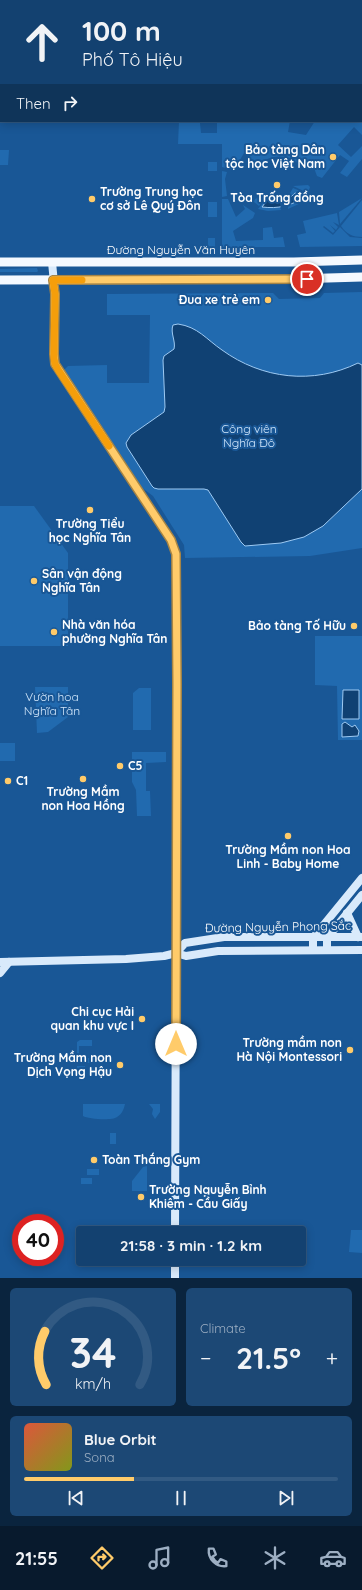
<!DOCTYPE html>
<meta charset="utf-8">
<style>
:root{--surface:#134170;--page:#1c4875;--text:#f1f3f6;--muted:#9dafc3;--line:#325a83;--accent:#ffcb6a}
body{margin:0;font-family:Quicksand,sans-serif;background:var(--page);color:var(--text);height:100vh;display:flex;flex-direction:column;font-size:15px;white-space:nowrap}
*{box-sizing:border-box;margin:0}
p{font-size:13px;color:var(--muted)}
.icon{flex:none;width:22px;height:22px;fill:none;stroke:currentColor;stroke-width:2;stroke-linecap:round;stroke-linejoin:round}
.map{position:relative;height:1278px;overflow:hidden}
.sheet{display:flex;flex-direction:column;gap:10px;padding:10px;background:#0a243e;flex:1}
.sheet>*{flex:none}
.banner{position:absolute;left:0px;top:0px;width:362px;height:122px;box-shadow:0 2px 10px #0003,0 0 0 1px var(--line);background:#134170;color:var(--text);overflow:hidden}
.speed{position:absolute;left:12px;top:1214px;display:flex;gap:8px;font-size:20px;font-weight:700;text-align:center}
.speed>*{display:grid;place-content:center;width:52px;height:52px;border-radius:50%;background:var(--surface);box-shadow:0 2px 10px #0003,0 0 0 1px var(--line);line-height:1}
.speed .limit{border:6px solid #d22;background:#fff;color:#111}
.pin{position:absolute;display:grid;place-items:center;width:34px;height:34px;color:#fff;margin:-17px;border:2px solid #fff;border-radius:50%;box-shadow:0 1px 4px #0007}
.me{position:absolute;width:44px;margin:-22px;rotate:0deg;stroke-linejoin:round;filter:drop-shadow(0 0 3px #0008)}
.turn{display:flex;align-items:center;gap:14px;height:84px;padding:0 16px;font-size:18px}
.turn .icon{width:52px;height:52px;stroke-width:2.5}
.turn b{display:block;font-size:28px;line-height:34px}
.then{display:flex;align-items:center;height:38px;padding:0 16px;background:#0003;gap:8px;font-size:15px}
.big{font-size:30px;font-weight:700;line-height:1.1}
.sheet .widget{flex:1;display:flex;flex-direction:column;justify-content:center;gap:6px;min-width:0;padding:0 14px;border-radius:6px;background:var(--page)}
.sheet .dial{align-items:center;gap:0}
.dial svg{height:104px;overflow:visible;fill:none;stroke:var(--line);stroke-width:7;stroke-linecap:round;text-anchor:middle}
.dial text{fill:var(--text);stroke:none}
.song{display:flex;align-items:center;gap:12px}
.cover{width:48px;height:48px;border-radius:6px;background:linear-gradient(135deg,hsl(10 70% 55%),hsl(70 70% 35%))}
.played{height:4px;border-radius:2px;background:linear-gradient(90deg,var(--accent) 35%,var(--line) 35%)}
.keys{display:flex;justify-content:space-around;direction:ltr}
.heat{display:flex;justify-content:space-between;align-items:center;font-size:22px;direction:ltr}
.sheet .tiles{flex:1;display:grid;gap:10px;grid-template-columns:1fr 1fr}
.widget:last-child{grid-column:span 2}
.trip{position:absolute;left:76px;top:1226px;width:230px;height:40px;border-radius:4px;background:var(--surface);box-shadow:0 2px 10px #0003,0 0 0 1px var(--line);font-weight:700;line-height:40px;text-align:center}
.tab-bar{display:flex;height:64px;justify-content:space-around;align-items:center;background:#081a2d;color:var(--muted)}
.tab-bar .icon{width:28px;height:28px}
.tab-bar .active{color:var(--accent)}
.tab-bar b{font-size:18px;color:var(--text)}
.map>svg:first-child{display:block}
.green{fill:#216aaf}
.water{fill:#104173;stroke:#9ecaf3}
.pier{fill:#195796}
.lines{fill:none;stroke-linecap:round;stroke-linejoin:round}
.secondary{stroke:#d9eafb;stroke-width:8}
.primary{stroke:#f4f9ff;stroke-width:9}
.route-casing{stroke:#a68445;stroke-width:10}
.route{stroke:#ffcb6a;stroke-width:7}
.slow{stroke:#f59e0b;stroke-width:7}
.poi-dot{fill:#ffcb6a;stroke:#195796;stroke-width:1.5}
.labels{text-anchor:middle;stroke-width:4;stroke-linejoin:round;paint-order:stroke}
.poi-label{font-size:12px;font-weight:bold;fill:#fff;stroke:#195796;text-anchor:start}
.street-label{font-size:12px;fill:#fff;stroke:#195796}
.park-label{font-size:12px;fill:#d2e7fb;stroke:#195796}
</style>
<div class="map">
<svg width="362" height="1278" viewBox="0 0 362 1278">
<rect width="100%" height="100%" fill="#195796"/>
<g class="green">
<path d="M362,114v21l-8,-8 -16,18 13,12 11,-11v13l-15,18 -7,-4 9,-12 -9,-6 -18,23 -5,-2 -6,-16 -9,7c-13,-13 -29,-14 -44,-2l-14,-12 -10,17 -12,-3v-23h-44l1,-23h31v1l-10,1 1,10h16v-12h73l-2,11 18,3 9,-14h46z"/>
<polygon points="0,150 9,150 8,165 0,165"/>
<rect x="208" y="162" width="9" height="9"/>
<polygon points="222,171 227,172 225,179 227,196 222,197"/>
<polygon points="308,185 310,187 308,193 293,186"/>
<polygon points="293,188 310,195 301,203 288,209 288,206 304,197 295,193 286,200"/>
<polygon points="269,193 259,206 254,202 255,199"/>
<polygon points="270,194 273,197 279,199 279,201 268,199 266,207 280,207 281,210 268,211 258,209"/>
<polygon points="362,198 340,224 339,212"/>
<polygon points="222,199 228,199 236,217 245,209 243,205 255,213 253,218 233,231 236,241 263,240 263,228 272,227 274,238 283,237 285,247 222,247"/>
<path d="M362,200v37c-9,0 -16,-3 -21,-11z"/>
<rect x="208" y="202" width="9" height="15"/>
<polygon points="337,213 339,225 333,222 338,227 336,230 330,225 335,231 333,233 324,226 323,227 333,235 340,227 350,237 362,238 362,246 300,247 297,235 306,233 303,221"/>
<rect x="208" y="238" width="7" height="10"/>
<polygon points="37,268 38,271 37,272 0,272 0,269"/>
<polygon points="362,292 362,548 310,556 185,558 184,545 153,496 137,484 64,370 68,366 107,365 107,383 149,383 150,315 107,315 107,294 273,293 279,299 320,298 324,293"/>
<polygon points="0,506 34,506 68,553 68,646 0,646"/>
<polygon points="315,636 362,636 362,740 338,740 337,686 315,685"/>
<polygon points="35,687 68,687 68,717 48,732 37,733"/>
<polygon points="139,688 151,688 151,730 133,730 133,693"/>
<rect x="0" y="743" width="15" height="18"/>
<polygon points="132,752 166,752 166,762 146,763 146,791 150,791 151,816 137,816 136,790 132,782"/>
<polygon points="80,1040 92,1040 92,1046 79,1046 79,1058 91,1058 91,1063 79,1063 77,1061 77,1042"/>
<rect x="77" y="1066" width="8" height="12"/>
<path d="M83,1104h42c-1,5 -3,10 -8,13 -5,4 -29,2 -34,-1z"/>
<polygon points="149,1104 160,1104 160,1112 155,1119 152,1114 153,1109"/>
<rect x="110" y="1133" width="6" height="11"/>
<polygon points="147,1166 147,1191 132,1191 132,1181 143,1167"/>
<rect x="87" y="1169" width="12" height="6"/>
<rect x="81" y="1178" width="11" height="6"/>
<polygon points="351,1230 362,1230 362,1253 349,1252"/>
</g>
<g class="water">
<path d="M295,193l9,4c-13,9 -26,12 -42,10l6,-8c11,3 19,3 27,-6z"/>
<path d="M178,324c20,3 28,15 44,26 40,29 91,35 136,13l4,2v124l-39,37 -19,11 -23,6 -36,3 -4,-4 -33,-52 -4,-1h-46l-4,-1 -2,-2 -25,-39 -1,-4 5,-8 33,-23 1,-5 -2,-47 1,-4 10,-7c2,-8 -4,-16 -1,-24z"/>
<polygon points="343,690 359,690 359,719 342,719"/>
<polygon points="345,722 352,727 355,725 359,731 358,736 342,737 342,724"/>
</g>
<polygon class="pier" points="286,198 288,208 281,209 279,199"/>
<g class="lines">
<g class="secondary">
<polyline points="52,262 55,294 55,364 171,540 176,554 177,684 175,1233"/>
<polyline points="347,913 358,937"/>
<polyline points="313,950 313,938 362,878"/>
<polyline points="327,950 327,938 362,895"/>
<polyline points="176,953 186,956 218,951 362,950"/>
<polyline points="0,962 126,959 164,956 176,953 185,943 224,937 362,937"/>
<polyline points="0,973 9,962"/>
<polyline points="175,1259 175,1278"/>
</g>
<g class="primary">
<polyline points="0,262 294,262 362,260"/>
<polyline points="0,280 294,279 362,277"/>
</g>
</g>
<g class="lines">
<g class="route-casing">
<polyline id="route" points="176,1044 177,684 176,554 171,540 55,364 54,354 55,294 53,280 307,279"/>
</g>
<use href="#route" class="route"/>
<polyline class="slow" points="82,280 53,280 55,294 54,358 55,364 59,371 109,446"/>
</g>
<g class="poi-dot">
<circle cx="333" cy="157" r="4"/>
<circle cx="277" cy="185" r="4"/>
<circle cx="92" cy="199" r="4"/>
<circle cx="268" cy="300" r="4"/>
<circle cx="90" cy="510" r="4"/>
<circle cx="34" cy="581" r="4"/>
<circle cx="354" cy="626" r="4"/>
<circle cx="54" cy="632" r="4"/>
<circle cx="120" cy="766" r="4"/>
<circle cx="83" cy="779" r="4"/>
<circle cx="8" cy="781" r="4"/>
<circle cx="288" cy="836" r="4"/>
<circle cx="142" cy="1019" r="4"/>
<circle cx="350" cy="1050" r="4"/>
<circle cx="120" cy="1065" r="4"/>
<circle cx="94" cy="1160" r="4"/>
<circle cx="141" cy="1197" r="4"/>
</g>
<g class="labels">
<g class="poi-label">
<text x="325" y="154" text-anchor="end">Bảo tàng Dân<tspan x="325" dy="14">tộc học Việt Nam</tspan></text>
<text x="100" y="196">Trường Trung học<tspan x="100" dy="14">cơ sở Lê Quý Đôn</tspan></text>
<text x="277" y="202" text-anchor="middle">Tòa Trống đồng</text>
<text x="260" y="304" text-anchor="end">Đua xe trẻ em</text>
<text x="90" y="528" text-anchor="middle">Trường Tiểu<tspan x="90" dy="14">học Nghĩa Tân</tspan></text>
<text x="42" y="578">Sân vận động<tspan x="42" dy="14">Nghĩa Tân</tspan></text>
<text x="62" y="629">Nhà văn hóa<tspan x="62" dy="14">phường Nghĩa Tân</tspan></text>
<text x="346" y="630" text-anchor="end">Bảo tàng Tố Hữu</text>
<text x="128" y="770">C5</text>
<text x="16" y="785">C1</text>
<text x="83" y="796" text-anchor="middle">Trường Mầm<tspan x="83" dy="14">non Hoa Hồng</tspan></text>
<text x="288" y="854" text-anchor="middle">Trường Mầm non Hoa<tspan x="288" dy="14">Linh - Baby Home</tspan></text>
<text x="134" y="1016" text-anchor="end">Chi cục Hải<tspan x="134" dy="14">quan khu vực I</tspan></text>
<text x="342" y="1047" text-anchor="end">Trường mầm non<tspan x="342" dy="14">Hà Nội Montessori</tspan></text>
<text x="112" y="1062" text-anchor="end">Trường Mầm non<tspan x="112" dy="14">Dịch Vọng Hậu</tspan></text>
<text x="102" y="1164">Toàn Thắng Gym</text>
<text x="149" y="1194">Trường Nguyễn Bỉnh<tspan x="149" dy="14">Khiêm - Cầu Giấy</tspan></text>
</g>
<g class="street-label">
<text x="181" y="254">Đường Nguyễn Văn Huyên</text>
<text transform="translate(278 927) rotate(-1)" y="4">Đường Nguyễn Phong Sắc</text>
</g>
<g class="park-label">
<text x="249" y="433">Công viên<tspan x="249" dy="14">Nghĩa Đô</tspan></text>
<text x="52" y="701">Vườn hoa<tspan x="52" dy="14">Nghĩa Tân</tspan></text>
</g>
</g>
</svg>
<div class="speed"><div class="limit">40</div></div>
<div class="pin" style="left:307px;top:279px;background:#d93025"><svg class="icon" aria-label="arrive" viewBox="0 0 24 24"><path d="M6 21V4h12l-3 4 3 4H6"/></svg></div>
<svg class="me" style="left:176px;top:1044px" viewBox="-20 -20 40 40"><circle r="19" fill="#fff"/><path d="M0-13L10 11 0 6-10 11z" fill="#ffcb6a"/></svg>
<div class="trip">21:58 · 3 min · 1.2 km</div>
<div class="banner">
<div class="turn"><svg class="icon" aria-label="ahead" viewBox="0 0 24 24"><path d="M12 20V5M6 11l6-6 6 6"/></svg><div><b>100 m</b>Phố Tô Hiệu</div></div>
<div class="then">Then<svg class="icon" aria-label="right" viewBox="0 0 24 24"><path d="M7 20v-9h11M14 6l5 5-5 5"/></svg></div>
</div>
</div>
<section class="sheet">
<div class="tiles">
<div class="widget dial"><svg viewBox="0 0 100 80">
<path d="M14 69A42 42 0 1 1 86 69"/>
<path d="M14 69A42 42 0 0 1 13 28" stroke="#ffcb6a"/>
<text x="50" y="56" font-size="32" font-weight="700">34</text>
<text x="50" y="72" font-size="11">km/h</text>
</svg></div>
<div class="widget"><p>Climate</p>
<div class="heat"><a>−</a><b class="big">21.5°</b><a>+</a></div>
</div>
<div class="widget">
<div class="song"><i class="cover"></i><div><b>Blue Orbit</b><p>Sona</p></div></div>
<div class="played"></div>
<div class="keys"><svg class="icon" aria-label="previous" viewBox="0 0 24 24"><path d="M18 5L8 12l10 7zM5 5v14"/></svg><svg class="icon" aria-label="pause" viewBox="0 0 24 24"><path d="M8 5v14M16 5v14"/></svg><svg class="icon" aria-label="next" viewBox="0 0 24 24"><path d="M6 5l10 7-10 7zM19 5v14"/></svg></div>
</div>
</div>
</section>
<nav class="tab-bar">
<b>21:55</b>
<svg class="icon active" aria-label="directions" viewBox="0 0 24 24"><path d="M12 3l9 9-9 9-9-9zM9 14v-3h6M13 9l2 2-2 2"/></svg>
<svg class="icon" aria-label="music" viewBox="0 0 24 24"><path d="M9 18V5l10-2v13"/><circle cx="6" cy="18" r="3"/><circle cx="16" cy="16" r="3"/></svg>
<svg class="icon" aria-label="phone" viewBox="0 0 24 24"><path d="M5 4h4l2 5-3 2q2 4 5 5l2-3 5 2v4C11 20 4 13 5 4z"/></svg>
<svg class="icon" aria-label="climate" viewBox="0 0 24 24"><path d="M12 3v18M4 7l16 10M4 17L20 7"/></svg>
<svg class="icon" aria-label="car" viewBox="0 0 24 24"><path d="M5 17H2v-5l4-1 3-4h7l3 4 3 1v5h-3M9 17h6M6 11h13"/><circle cx="7" cy="17" r="2"/><circle cx="17" cy="17" r="2"/></svg>
</nav>
